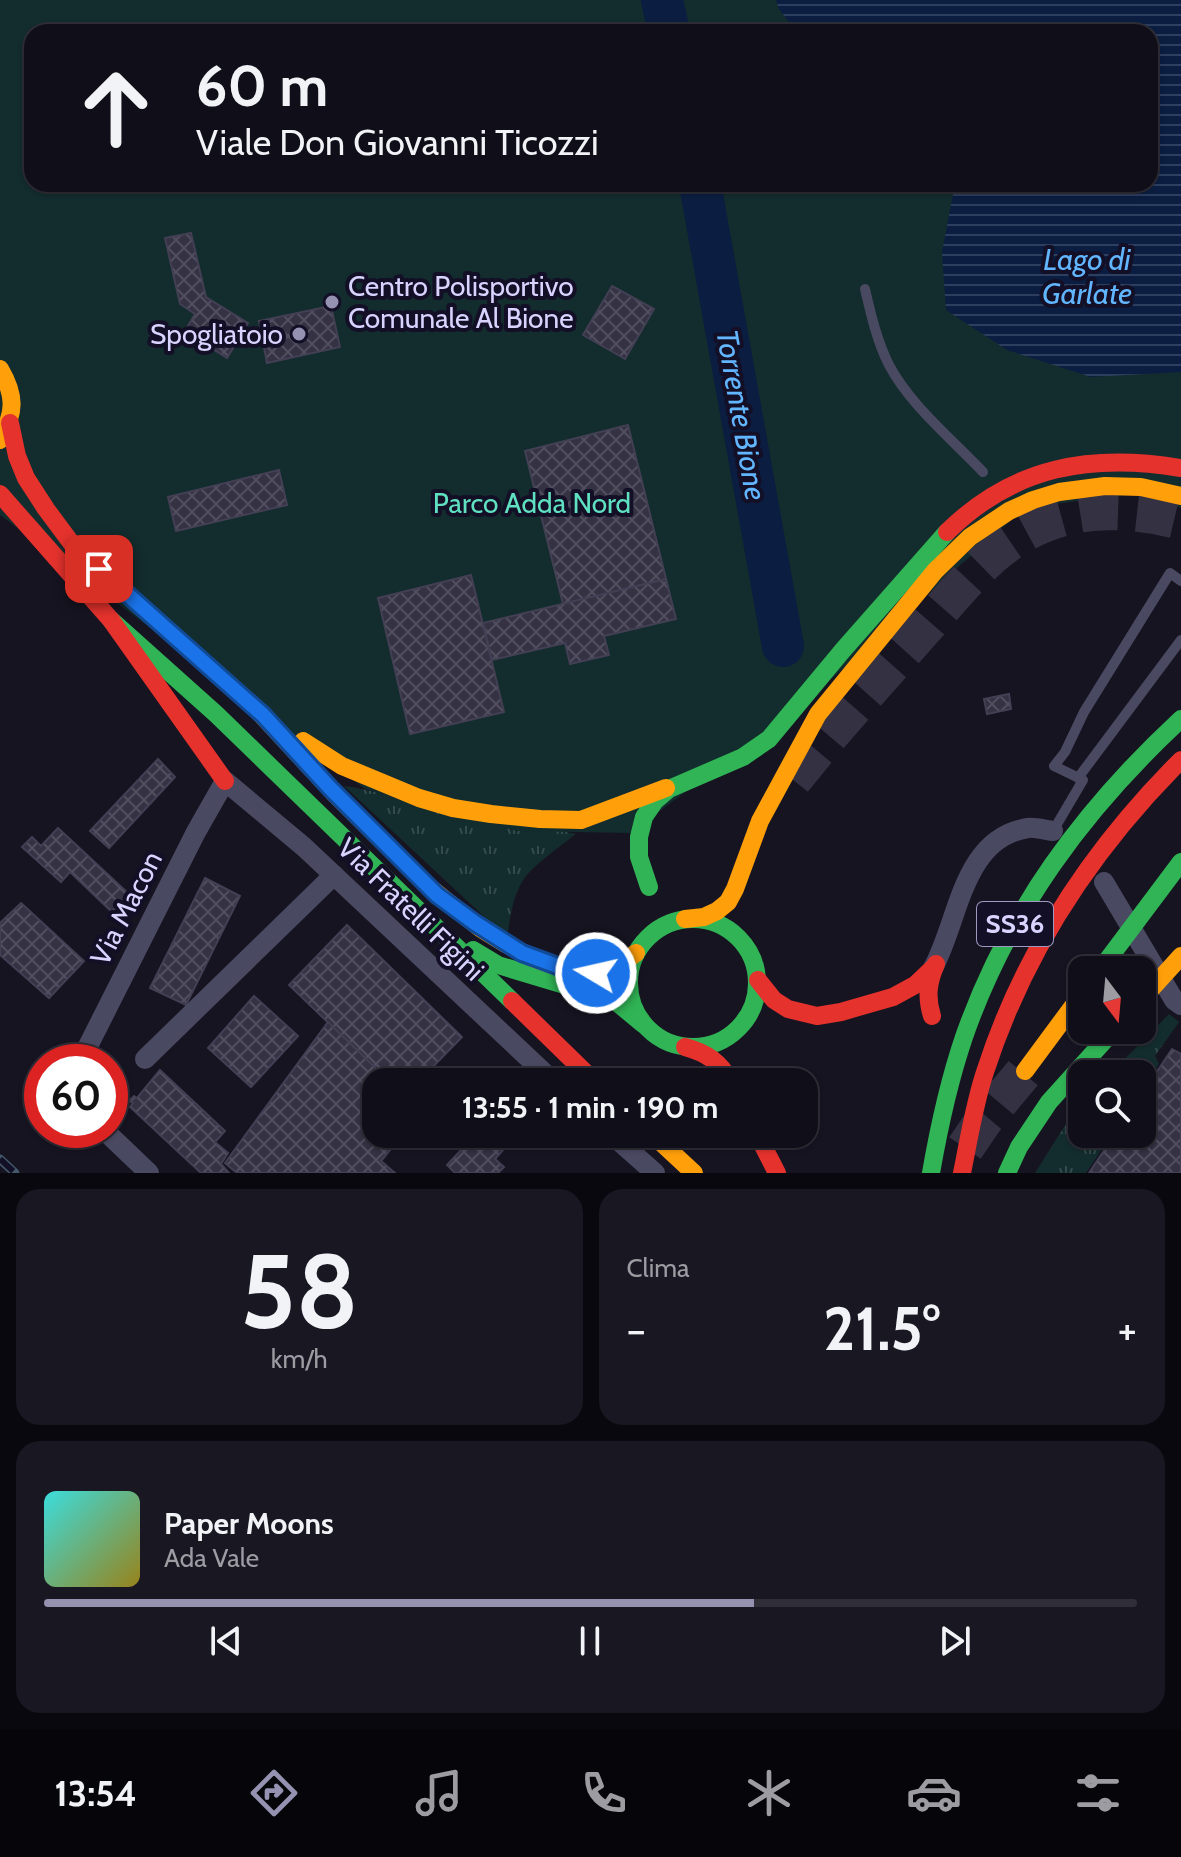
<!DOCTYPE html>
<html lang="it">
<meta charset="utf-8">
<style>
:root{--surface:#100f19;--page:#191822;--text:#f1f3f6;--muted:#9c9ca2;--line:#302f38;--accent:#9591b1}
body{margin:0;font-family:Cabin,sans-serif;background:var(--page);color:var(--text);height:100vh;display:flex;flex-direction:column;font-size:30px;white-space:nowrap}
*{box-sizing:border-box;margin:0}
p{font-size:26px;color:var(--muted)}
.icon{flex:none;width:44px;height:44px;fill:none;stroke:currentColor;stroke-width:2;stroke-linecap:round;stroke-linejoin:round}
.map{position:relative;height:1173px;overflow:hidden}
.details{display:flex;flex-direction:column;gap:16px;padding:16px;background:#09080e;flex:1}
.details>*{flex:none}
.guide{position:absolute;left:24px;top:24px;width:1134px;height:168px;border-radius:24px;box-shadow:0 2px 6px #0004,0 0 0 2px var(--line);background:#100f19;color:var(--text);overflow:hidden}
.needle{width:52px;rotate:164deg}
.controls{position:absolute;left:1068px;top:956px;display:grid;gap:16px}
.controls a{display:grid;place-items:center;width:88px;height:88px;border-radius:16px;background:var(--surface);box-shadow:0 2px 6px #0004,0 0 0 2px var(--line);font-size:40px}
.speed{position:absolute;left:24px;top:1044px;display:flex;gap:16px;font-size:40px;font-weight:700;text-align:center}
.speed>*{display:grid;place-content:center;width:104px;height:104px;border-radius:50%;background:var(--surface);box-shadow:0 2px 6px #0004,0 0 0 2px var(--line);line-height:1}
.speed .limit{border:12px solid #d22;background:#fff;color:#111}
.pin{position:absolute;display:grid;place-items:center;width:68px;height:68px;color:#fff;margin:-34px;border-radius:16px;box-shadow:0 4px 12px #0006}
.me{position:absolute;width:88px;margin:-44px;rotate:279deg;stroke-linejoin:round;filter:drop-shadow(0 0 6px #0008)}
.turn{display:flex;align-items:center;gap:28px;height:168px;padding:0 40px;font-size:36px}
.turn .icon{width:104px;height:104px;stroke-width:2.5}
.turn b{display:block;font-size:56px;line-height:68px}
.big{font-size:60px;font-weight:700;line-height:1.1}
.details .widget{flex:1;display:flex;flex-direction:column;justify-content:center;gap:12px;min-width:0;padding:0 28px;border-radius:24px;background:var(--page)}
.details .dial{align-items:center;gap:0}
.dial b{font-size:104px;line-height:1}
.song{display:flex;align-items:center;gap:24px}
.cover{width:96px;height:96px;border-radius:12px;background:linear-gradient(135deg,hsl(180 70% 55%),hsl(50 70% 35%))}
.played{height:8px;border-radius:4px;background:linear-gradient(90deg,var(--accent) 65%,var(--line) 65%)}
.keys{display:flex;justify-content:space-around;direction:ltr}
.heat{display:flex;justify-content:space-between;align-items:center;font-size:44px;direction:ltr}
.details .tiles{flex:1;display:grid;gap:16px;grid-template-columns:1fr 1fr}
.widget:last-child{grid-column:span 2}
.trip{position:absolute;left:362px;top:1068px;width:456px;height:80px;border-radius:24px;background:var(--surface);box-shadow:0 2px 6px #0004,0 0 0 2px var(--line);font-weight:700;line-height:80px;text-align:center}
.tabs{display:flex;height:128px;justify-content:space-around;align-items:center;background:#06060a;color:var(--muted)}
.tabs .icon{width:56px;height:56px}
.tabs .active{color:var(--accent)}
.tabs b{font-size:36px;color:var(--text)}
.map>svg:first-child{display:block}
.grass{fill:url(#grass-tufts)}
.green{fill:#132c2d;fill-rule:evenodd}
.water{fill:url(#water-rules)}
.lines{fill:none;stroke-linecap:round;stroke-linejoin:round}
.river{stroke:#0b1e41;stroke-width:42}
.building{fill:url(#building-cross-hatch);stroke:#433f54;stroke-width:2}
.highway-tunnel{stroke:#333142;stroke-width:38;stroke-dasharray:38 19;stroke-linecap:butt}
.lane{stroke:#4a4962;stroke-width:10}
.street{stroke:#4a4962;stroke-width:20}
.fast{stroke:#30b455;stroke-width:18}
.slow{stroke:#ff9f0a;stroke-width:18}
.jam{stroke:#e5322d;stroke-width:18}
.rail-casing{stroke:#43596b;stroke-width:9}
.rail{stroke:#130f26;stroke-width:6;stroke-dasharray:18;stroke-linecap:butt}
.fast-bridge{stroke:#30b455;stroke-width:18}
.slow-bridge{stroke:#ff9f0a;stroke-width:18}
.jam-bridge{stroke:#e5322d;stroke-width:18}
.route-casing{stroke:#114b97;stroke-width:20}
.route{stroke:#1a73e8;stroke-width:14}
.poi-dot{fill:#9591b1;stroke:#130f26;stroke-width:3}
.labels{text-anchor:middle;stroke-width:8;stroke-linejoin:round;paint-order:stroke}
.shield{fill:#130f26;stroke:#9e99be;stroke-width:2}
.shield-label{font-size:26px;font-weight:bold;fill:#d9d4ff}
.poi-label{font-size:28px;fill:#d9d4ff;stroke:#130f26;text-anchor:start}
.park-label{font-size:28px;fill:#5fe0c0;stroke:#130f26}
.street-label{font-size:28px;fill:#d9d4ff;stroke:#130f26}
.water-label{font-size:30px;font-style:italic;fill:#62b6ff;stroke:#130f26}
</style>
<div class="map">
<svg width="1181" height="1173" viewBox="0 0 1181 1173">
<defs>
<pattern id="grass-tufts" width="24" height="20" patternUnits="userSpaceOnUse" patternTransform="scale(2)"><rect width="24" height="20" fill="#132c2d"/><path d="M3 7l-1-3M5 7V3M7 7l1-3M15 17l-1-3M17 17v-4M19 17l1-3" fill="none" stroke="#354a4c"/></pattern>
<pattern id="water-rules" width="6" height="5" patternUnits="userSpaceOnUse" patternTransform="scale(2)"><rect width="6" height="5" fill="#0b1e41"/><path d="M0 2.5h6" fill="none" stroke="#2e3e5e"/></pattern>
<pattern id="building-cross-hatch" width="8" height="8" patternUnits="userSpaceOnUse" patternTransform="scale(2)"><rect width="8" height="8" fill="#343243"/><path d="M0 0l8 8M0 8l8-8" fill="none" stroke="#514f5f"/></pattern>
</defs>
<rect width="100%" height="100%" fill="#161421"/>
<g class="grass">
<path d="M344,786l8,1 224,47c-15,12 -45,32 -54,48 -10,17 -12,37 -15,56z"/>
<polygon points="1169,1014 1179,1022 1155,1056 1159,1064 1142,1089 1142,1074 1110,1074"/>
<polygon points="1082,1103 1082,1134 1112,1134 1086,1173 1035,1173 1074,1111"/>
</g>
<path class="green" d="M0,0h1181v508l-51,-14 -105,14 -230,203 -165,122 -114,-2 -151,-42 -365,-274zM32,32h1118v152h-1118z"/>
<polygon class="water" points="776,0 1181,0 1181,372 1091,377 1007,350 946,310 942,252 955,184 1150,184 1150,32 796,32 779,9"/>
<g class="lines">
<g class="river">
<polyline points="662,0 669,32"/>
<polyline points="700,184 783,646"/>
</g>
</g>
<g class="building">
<polygon points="191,233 206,297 248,323 227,358 185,331 195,314 180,304 165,238"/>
<polygon points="612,286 654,309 625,359 583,335"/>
<polygon points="331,306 340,347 267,363 259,321"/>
<polygon points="628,425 666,579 563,604 525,451"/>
<polygon points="279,470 287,505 176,531 168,497"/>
<polygon points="471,575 504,712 410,734 378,598"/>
<polygon points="666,579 676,619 604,636 609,655 570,664 565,643 492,660 483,623"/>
<polygon points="1009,694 1011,709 987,714 984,699"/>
<polygon points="158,759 175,777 109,848 90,831"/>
<polygon points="58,828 130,895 113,913 70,872 61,882 22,847 32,837 41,846"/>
<polygon points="205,878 240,896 186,1005 150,988"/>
<polygon points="21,903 84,961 49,998 0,955 0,923"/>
<polygon points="347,925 462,1037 418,1082 390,1082 289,985"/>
<polygon points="254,996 298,1036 251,1087 208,1048"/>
<polygon points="328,1022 390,1082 376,1082 376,1134 403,1134 381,1161 395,1173 237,1173 225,1163"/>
<polygon points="1172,1049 1181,1054 1181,1173 1089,1173 1115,1134 1142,1134 1142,1094"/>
<polygon points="160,1070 225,1131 215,1142 228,1153 221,1164 229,1173 201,1173 130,1107 133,1103 129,1101 134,1096 137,1098"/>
<polygon points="476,1134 483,1134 489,1139 490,1138 503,1150 495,1159 504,1167 498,1173 455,1173 447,1165"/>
</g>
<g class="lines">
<g class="highway-tunnel">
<path d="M793,780c38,-48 79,-93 120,-139 22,-24 42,-49 65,-72 59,-60 125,-68 203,-48"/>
<polyline points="965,1148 984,1120 1025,1071"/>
</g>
<g class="lane">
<path d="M865,289c6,26 12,52 24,76 21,40 63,74 94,107"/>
<polyline points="1078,778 1181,640"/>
<polyline points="1053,831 1083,780 1054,766 1065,752 1084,712 1170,573 1181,581"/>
</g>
<g class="street">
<polyline points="1104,882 1174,1000 1181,1005"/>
<path d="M933,968c26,-47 29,-130 95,-140 7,-1 17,2 25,3"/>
<polyline points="145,1059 334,875"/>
<polyline points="80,1062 196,832 225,781 304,847 554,1082"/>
<polyline points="104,1130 149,1173"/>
<polyline points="611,1134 655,1173"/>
</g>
<g class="fast">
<polyline points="111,620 216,714 512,1001"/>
<polyline points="649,887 639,857 639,837 644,817 655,801 669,789 743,757 769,739 843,650 947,532"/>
<circle cx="693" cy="983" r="64"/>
<polyline points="473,950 498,965 614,1000 643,1024"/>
<polyline points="1007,1173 1019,1147 1049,1102 1114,1030"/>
</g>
<g class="slow">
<path d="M0,369c16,27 15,44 0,71"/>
<polyline points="256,709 335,794 428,886 480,928 506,944 535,959 564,969 591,973 616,968 636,953"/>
<polyline points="303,741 342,766 419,798 453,808 491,814 540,819 581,820 666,788"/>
<polyline points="685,919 704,917 717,911 728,902 735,889 760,821 818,714 935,571 970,537 1009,511 1033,500 1059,492 1105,486 1141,487 1181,496"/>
<polyline points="1025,1071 1082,994"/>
<polyline points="652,1134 694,1173"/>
</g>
<g class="jam">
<polyline points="10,423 17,456 26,478 46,509 75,548 256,709"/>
<polyline points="0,494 111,620 225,781"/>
<path d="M947,532c67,-66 144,-79 234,-64"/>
<polyline points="758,980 774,1000 788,1009 817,1016 841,1012 893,997 915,985 933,968"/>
<polyline points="512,1001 595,1082"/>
<path d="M932,1016c-6,-19 -4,-34 4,-52"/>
<path d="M685,1047c22,6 35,15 46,35"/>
<polyline points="757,1134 777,1173"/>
</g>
<g class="rail-casing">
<polyline id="rail" points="0,1159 15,1173"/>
</g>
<use href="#rail" class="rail"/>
<g class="fast-bridge">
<polyline points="1100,970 1181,862"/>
<path d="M931,1173c8,-46 18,-92 33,-136 44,-126 120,-228 217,-318"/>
</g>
<polyline class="slow-bridge" points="1142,999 1181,956"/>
<path class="jam-bridge" d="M962,1173c7,-34 12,-68 23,-101 39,-121 107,-223 196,-312"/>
</g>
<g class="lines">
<g class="route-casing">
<polyline id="route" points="99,569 263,715 330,788 437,895 475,923 522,953 571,971 584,973 596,973"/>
</g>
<use href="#route" class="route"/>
</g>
<g class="poi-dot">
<circle cx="332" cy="302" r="8"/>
<circle cx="299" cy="334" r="8"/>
</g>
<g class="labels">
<rect class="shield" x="977" y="902" width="76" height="44" rx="6"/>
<g class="shield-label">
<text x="1015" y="933">SS36</text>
</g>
<g class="poi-label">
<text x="348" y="296">Centro Polisportivo<tspan x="348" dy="32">Comunale Al Bione</tspan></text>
<text x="283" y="344" text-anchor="end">Spogliatoio</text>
</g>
<g class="park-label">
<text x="532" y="513">Parco Adda Nord</text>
</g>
<g class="street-label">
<text transform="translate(126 908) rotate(-63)" y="10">Via Macon</text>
<text transform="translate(411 909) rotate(44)" y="10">Via Fratelli Figini</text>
</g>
<g class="water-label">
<text x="1087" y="270">Lago di<tspan x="1087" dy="34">Garlate</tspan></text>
<text transform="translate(741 415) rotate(80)" y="10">Torrente Bione</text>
</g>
</g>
</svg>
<div class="controls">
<a><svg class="needle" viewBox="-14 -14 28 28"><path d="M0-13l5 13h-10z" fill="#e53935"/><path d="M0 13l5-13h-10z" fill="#9c9ca2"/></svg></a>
<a><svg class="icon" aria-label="search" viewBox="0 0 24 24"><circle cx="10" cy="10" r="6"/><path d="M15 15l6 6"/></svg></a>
</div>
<div class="speed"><div class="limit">60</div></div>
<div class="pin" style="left:99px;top:569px;background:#d93025"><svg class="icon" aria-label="arrive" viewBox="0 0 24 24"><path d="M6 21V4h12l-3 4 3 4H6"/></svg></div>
<svg class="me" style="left:596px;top:973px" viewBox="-20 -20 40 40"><circle r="17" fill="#1a73e8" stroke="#fff" stroke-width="3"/><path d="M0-11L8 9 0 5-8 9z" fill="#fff"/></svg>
<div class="trip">13:55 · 1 min · 190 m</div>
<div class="guide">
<div class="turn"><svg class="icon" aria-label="ahead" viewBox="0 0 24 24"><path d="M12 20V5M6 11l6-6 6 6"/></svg><div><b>60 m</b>Viale Don Giovanni Ticozzi</div></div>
</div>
</div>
<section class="details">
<div class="tiles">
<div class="widget dial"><b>58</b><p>km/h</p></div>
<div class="widget"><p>Clima</p>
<div class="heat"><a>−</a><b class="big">21.5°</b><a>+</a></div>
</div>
<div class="widget">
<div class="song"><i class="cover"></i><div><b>Paper Moons</b><p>Ada Vale</p></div></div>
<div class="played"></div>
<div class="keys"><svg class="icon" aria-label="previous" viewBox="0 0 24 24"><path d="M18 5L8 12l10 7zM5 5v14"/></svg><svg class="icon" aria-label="pause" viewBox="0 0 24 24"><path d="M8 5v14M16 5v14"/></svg><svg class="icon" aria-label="next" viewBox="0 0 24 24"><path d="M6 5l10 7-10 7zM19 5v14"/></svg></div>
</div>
</div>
</section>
<nav class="tabs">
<b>13:54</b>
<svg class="icon active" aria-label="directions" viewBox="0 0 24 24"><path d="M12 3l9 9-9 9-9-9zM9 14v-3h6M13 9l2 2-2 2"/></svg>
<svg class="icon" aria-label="music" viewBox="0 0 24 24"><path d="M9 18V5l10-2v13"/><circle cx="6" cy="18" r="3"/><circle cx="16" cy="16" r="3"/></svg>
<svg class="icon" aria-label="phone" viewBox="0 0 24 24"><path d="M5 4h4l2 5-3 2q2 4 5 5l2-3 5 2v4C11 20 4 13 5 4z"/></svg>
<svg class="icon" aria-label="climate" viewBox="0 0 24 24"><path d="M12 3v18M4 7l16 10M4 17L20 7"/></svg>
<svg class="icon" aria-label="car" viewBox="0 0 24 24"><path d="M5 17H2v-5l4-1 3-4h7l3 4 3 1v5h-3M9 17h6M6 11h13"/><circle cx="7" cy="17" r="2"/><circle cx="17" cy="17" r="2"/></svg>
<svg class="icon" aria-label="filters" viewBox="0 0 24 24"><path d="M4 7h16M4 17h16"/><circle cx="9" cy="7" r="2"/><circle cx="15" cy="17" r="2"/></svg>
</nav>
